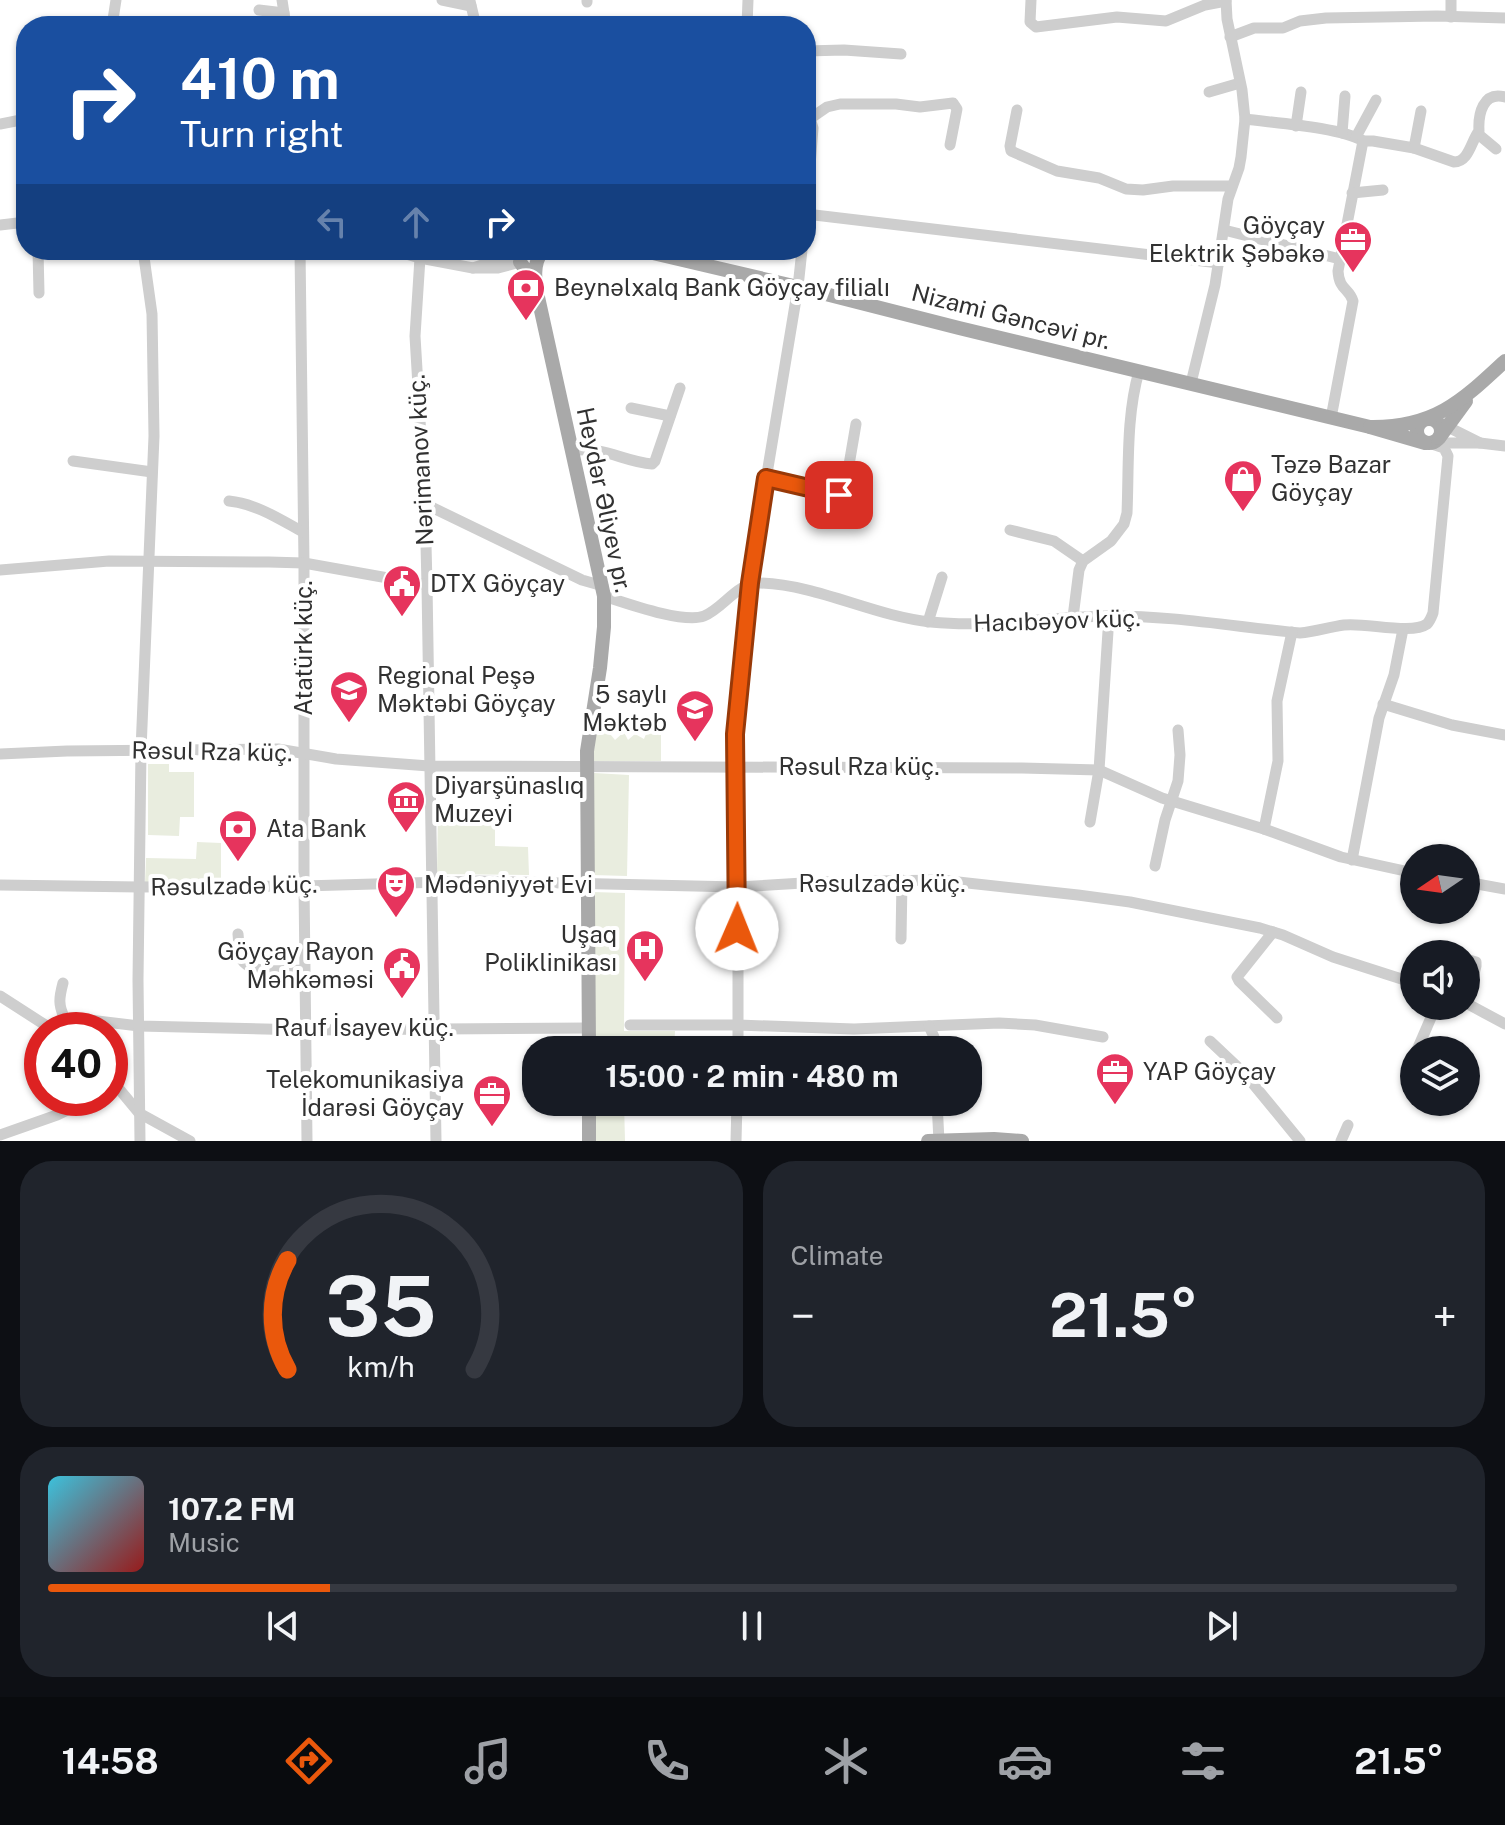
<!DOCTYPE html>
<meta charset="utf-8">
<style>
:root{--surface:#171b24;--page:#20242c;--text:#f1f3f6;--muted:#9ea1a6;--line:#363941;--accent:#ea580c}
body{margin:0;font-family:"Public Sans",sans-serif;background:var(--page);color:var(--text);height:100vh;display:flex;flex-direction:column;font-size:30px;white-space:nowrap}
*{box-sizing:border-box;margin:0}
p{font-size:26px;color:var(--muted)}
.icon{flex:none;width:44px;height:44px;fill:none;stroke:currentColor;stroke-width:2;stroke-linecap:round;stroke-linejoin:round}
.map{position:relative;height:1141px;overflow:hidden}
.panel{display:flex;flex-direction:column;gap:20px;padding:20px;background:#0d0f14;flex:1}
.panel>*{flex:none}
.hud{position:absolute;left:16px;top:16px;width:800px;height:244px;border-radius:32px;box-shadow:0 2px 6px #0004;background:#1a4fa0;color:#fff;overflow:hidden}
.needle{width:52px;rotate:257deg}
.controls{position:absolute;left:1400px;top:844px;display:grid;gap:16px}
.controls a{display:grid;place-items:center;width:80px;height:80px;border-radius:50%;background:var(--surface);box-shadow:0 2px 6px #0004;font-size:40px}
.speed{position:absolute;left:24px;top:1012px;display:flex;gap:16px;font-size:40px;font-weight:700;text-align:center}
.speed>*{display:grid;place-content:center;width:104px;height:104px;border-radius:50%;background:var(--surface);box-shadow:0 2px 6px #0004;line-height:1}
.speed .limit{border:12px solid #d22;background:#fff;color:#111}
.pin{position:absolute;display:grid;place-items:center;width:68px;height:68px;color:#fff;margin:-34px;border-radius:16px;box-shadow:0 4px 12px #0006}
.me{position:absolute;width:88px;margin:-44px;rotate:1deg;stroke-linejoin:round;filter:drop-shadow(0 0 6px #0008)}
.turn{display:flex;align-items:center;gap:28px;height:168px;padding:0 32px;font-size:36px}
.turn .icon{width:104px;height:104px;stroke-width:2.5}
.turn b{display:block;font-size:56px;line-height:68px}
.lanes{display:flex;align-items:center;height:76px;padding:0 32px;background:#0003;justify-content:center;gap:40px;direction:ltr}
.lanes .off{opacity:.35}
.big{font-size:60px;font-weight:700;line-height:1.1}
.panel .tile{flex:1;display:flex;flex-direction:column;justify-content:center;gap:12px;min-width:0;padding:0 28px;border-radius:32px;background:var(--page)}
.panel .dial{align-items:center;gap:0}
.dial svg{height:208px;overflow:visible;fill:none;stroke:var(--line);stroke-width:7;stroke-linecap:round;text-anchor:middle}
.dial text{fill:var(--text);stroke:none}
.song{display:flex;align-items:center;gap:24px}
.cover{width:96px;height:96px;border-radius:12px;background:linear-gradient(135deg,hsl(190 70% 55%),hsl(0 70% 35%))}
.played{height:8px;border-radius:4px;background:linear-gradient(90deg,var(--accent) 20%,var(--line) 20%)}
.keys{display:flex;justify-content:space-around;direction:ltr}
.heat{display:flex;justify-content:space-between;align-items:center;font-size:44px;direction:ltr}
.panel .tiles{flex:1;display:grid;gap:20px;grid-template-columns:1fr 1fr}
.tile:last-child{grid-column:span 2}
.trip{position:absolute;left:522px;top:1036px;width:460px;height:80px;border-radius:32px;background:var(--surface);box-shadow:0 2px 6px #0004;font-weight:700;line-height:80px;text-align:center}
.tabs{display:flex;height:128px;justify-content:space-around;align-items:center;background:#090b0e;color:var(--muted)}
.tabs .icon{width:56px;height:56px}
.tabs .selected{color:var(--accent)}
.tabs b{font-size:36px;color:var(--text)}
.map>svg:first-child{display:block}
.park{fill:#e9eddf}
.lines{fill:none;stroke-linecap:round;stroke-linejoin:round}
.minor{stroke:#cecece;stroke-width:11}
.major{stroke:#a9a9a9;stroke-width:14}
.route-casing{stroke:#983908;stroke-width:20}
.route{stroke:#ea580c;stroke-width:14}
.labels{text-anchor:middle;stroke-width:8;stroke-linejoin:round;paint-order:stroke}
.poi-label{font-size:24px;fill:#313131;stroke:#fff;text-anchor:start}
.street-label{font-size:24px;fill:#313131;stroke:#fff}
</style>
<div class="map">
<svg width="1505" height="1141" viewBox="0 0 1505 1141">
<rect width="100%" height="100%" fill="#fff"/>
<g class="park">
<polygon points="650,724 661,725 661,761 593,761 596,729 606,729 615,740 624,732 628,740 635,734 644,739"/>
<polygon points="148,764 169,764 169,772 194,772 194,817 180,817 179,836 148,835"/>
<polygon points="594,773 629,775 627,876 592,875"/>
<polygon points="438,808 495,809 495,846 528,847 529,875 437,874"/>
<polygon points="197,842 221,843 221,883 145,883 146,858 196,859"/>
<polygon points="593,892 625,893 624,1031 675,1031 674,1050 595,1050"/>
<polygon points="595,1102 624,1102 625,1141 596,1141"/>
</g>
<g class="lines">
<g class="minor">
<polyline points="282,0 286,26"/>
<polyline points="442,0 471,6"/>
<polyline points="587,0 587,2"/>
<polyline points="1031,0 1030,22 1036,27 1117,17 1166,21 1205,5 1226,1"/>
<polyline points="1451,0 1451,17"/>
<polyline points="470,1 476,26"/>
<polyline points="259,10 284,13"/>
<polyline points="375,23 382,26"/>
<polyline points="112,26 116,0"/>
<polyline points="747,26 748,0"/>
<polyline points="1230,37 1254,28 1283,28 1300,21 1326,18 1437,16 1505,18"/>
<polyline points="806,51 844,50 901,54"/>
<polyline points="1209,92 1240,83"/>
<polyline points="806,105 813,128 806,215"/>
<polyline points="1017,110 1010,146 1011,151 1057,171 1099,178 1126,189 1143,190 1173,186 1232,186"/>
<polyline points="811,118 827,107 840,104 896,104 920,107 953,103 957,109 950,145"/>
<path d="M1245,119c29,4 95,8 118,22l-25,130c1,19 11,17 15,30l-22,117"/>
<polyline points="0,124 26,119"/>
<polyline points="1296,126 1301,92"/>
<polyline points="1342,133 1345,96"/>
<polyline points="1478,134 1496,149"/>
<polyline points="1356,137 1376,100"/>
<polyline points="1363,141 1373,141 1414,148 1421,111"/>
<path d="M1414,148l40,14c15,0 17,-21 25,-31 -1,-17 4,-40 26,-34"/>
<polyline points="1352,193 1383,190"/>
<polyline points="806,214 1219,263"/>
<polyline points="0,225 26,222"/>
<polyline points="1224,230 1340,259"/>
<polyline points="38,250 39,293"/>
<polyline points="300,250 304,563 304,886 307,1141"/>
<polyline points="392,250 420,258 473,268"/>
<polyline points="511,250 500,259 473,268 498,268 520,262"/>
<polyline points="420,258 415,336 425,504 427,585 436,1141"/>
<polyline points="1191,383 1215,285 1228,199 1239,168 1241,157 1245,119 1242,90 1227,19 1226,0"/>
<polyline points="631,408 670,416"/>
<polyline points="1434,420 1480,443 1438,443"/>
<polyline points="1480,443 1505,446"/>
<path d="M572,451c30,-6 52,11 80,13l3,-3 25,-73"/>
<polyline points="73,461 152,472"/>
<polyline points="766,478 831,494 844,494 856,424"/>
<path d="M229,501c28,3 50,18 74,31"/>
<polyline points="425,504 582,580 603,586"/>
<polyline points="1010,530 1054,541 1083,561"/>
<polyline points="0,570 109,561 269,562 304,563 427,585"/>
<path d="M604,596c22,7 80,28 100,20 20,-8 33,-34 56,-33 59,2 113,33 171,39 59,6 117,-5 175,-6 63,-1 131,11 194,17 15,-1 29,-6 44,-8 20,-3 68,10 83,-1 3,-3 4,-6 6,-11l15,-157 -4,-8 -15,-5"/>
<path d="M1073,617l6,-47 4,-9 28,-20 13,-17 3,-11c2,-47 -1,-96 12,-142"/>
<polyline points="928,622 942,577"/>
<polyline points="1383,704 1452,725 1505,735"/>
<polyline points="0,754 67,751 278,749 336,759 429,766 1022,768 1099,770 1162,798 1264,829 1341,857 1414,873"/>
<polyline points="1090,822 1099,770 1109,616"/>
<polyline points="1264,829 1278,761 1277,701 1292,632"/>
<polyline points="1352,860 1379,718 1394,675 1403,629"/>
<polyline points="1155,866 1165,820 1178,781 1180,755 1178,730"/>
<polyline points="1466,882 1505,889"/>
<polyline points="0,885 139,887 304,886 478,881 738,887 819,882 940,880 1078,895 1130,902 1260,928 1283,935 1333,957 1414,983"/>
<polyline points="1273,932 1237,977 1239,981 1277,1018"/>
<path d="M238,934c1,8 0,19 4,26 8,15 47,10 62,10"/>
<polyline points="901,939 902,880"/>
<polyline points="1466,959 1476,962 1476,966 1467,1003"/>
<path d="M63,983c-4,15 -5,22 2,36"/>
<polyline points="0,996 53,1030"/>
<polyline points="1466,1003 1505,1024"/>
<polyline points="630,1025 738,1025 854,1029 999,1023 1035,1025 1103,1037"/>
<polyline points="49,1026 65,1019 73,1018 139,1026 305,1030 588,1028"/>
<polyline points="929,1026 934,1037 935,1050"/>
<polyline points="1210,1041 1245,1074 1300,1141"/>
<polyline points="738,1050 738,887 735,734 756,540 798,287 802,250"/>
<polyline points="1417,1050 1436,1006"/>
<polyline points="110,1078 139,1113 190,1141"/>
<polyline points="937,1102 939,1141"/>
<polyline points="0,1135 57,1115 92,1098"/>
<polyline points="140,1141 138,980 141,750 154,436 152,314 143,250"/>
<polyline points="736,1141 737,1102"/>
<polyline points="1341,1141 1348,1125"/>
</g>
<g class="major">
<polyline points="640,250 798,287 959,328 1370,427"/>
<path d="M520,262l10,14 8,21c-3,-16 -6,-33 5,-47"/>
<polyline points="538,297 604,596 604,627 600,668 587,751 589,1050"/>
<circle cx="1429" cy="431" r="12"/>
<polyline points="1439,438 1466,401"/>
<path d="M1425,443l-55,-16c64,1 91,-25 135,-66"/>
<polyline points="589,1102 589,1141"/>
<polyline points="928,1141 994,1139 1022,1141"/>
</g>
</g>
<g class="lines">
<g class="route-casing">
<polyline id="route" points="737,929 735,734 750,583 766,478 839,495"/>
</g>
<use href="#route" class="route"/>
</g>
<defs>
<g id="office-pin" transform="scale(2)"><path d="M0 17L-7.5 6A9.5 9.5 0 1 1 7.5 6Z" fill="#e6345d" stroke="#fff"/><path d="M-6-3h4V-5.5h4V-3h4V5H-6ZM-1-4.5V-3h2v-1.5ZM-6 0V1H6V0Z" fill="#fff"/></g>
<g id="bank-pin" transform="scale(2)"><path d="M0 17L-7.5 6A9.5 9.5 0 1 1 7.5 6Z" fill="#e6345d" stroke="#fff"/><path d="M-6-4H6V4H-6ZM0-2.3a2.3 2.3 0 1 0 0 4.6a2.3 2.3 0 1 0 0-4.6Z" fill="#fff"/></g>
<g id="shop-pin" transform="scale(2)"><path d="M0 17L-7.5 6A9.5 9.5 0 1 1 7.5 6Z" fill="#e6345d" stroke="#fff"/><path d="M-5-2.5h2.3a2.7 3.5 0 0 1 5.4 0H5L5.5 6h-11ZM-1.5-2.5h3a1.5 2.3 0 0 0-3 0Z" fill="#fff"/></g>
<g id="civic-pin" transform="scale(2)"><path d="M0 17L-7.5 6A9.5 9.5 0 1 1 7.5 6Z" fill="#e6345d" stroke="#fff"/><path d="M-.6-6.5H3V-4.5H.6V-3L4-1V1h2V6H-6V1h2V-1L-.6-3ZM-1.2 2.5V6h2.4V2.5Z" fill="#fff"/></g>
<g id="university-pin" transform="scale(2)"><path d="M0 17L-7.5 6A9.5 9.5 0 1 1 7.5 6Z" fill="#e6345d" stroke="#fff"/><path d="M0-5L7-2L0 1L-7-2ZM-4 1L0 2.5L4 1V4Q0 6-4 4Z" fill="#fff"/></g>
<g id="school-pin" transform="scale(2)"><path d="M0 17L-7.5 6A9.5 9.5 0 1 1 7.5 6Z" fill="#e6345d" stroke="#fff"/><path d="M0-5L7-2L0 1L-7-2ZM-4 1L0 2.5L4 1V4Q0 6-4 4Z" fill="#fff"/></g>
<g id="museum-pin" transform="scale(2)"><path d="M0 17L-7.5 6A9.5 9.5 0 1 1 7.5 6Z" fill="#e6345d" stroke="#fff"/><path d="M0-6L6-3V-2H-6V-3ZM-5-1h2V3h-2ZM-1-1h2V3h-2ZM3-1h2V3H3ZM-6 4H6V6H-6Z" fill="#fff"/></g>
<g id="theatre-pin" transform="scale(2)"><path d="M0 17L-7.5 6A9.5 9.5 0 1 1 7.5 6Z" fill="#e6345d" stroke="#fff"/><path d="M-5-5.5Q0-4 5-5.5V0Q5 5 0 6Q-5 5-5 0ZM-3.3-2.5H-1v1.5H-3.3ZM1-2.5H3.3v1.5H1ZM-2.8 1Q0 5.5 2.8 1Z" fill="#fff"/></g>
<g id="hospital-pin" transform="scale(2)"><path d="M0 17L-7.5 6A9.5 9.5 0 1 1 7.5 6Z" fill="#e6345d" stroke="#fff"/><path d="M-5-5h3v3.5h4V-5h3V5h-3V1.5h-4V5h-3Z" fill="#fff"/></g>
</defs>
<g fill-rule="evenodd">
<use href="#office-pin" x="1353" y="240"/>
<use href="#bank-pin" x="526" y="288"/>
<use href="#shop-pin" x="1243" y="479"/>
<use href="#civic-pin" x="402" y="584"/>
<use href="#university-pin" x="349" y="690"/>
<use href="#school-pin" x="695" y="709"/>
<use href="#museum-pin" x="406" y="800"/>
<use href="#bank-pin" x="238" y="829"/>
<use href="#theatre-pin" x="396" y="885"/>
<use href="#hospital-pin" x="645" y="949"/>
<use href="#civic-pin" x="402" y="966"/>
<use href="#office-pin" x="1115" y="1072"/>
<use href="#office-pin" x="492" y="1094"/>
</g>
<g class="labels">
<g class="poi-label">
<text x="1325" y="234" text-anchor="end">Göyçay<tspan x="1325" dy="28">Elektrik Şəbəkə</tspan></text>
<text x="554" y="296">Beynəlxalq Bank Göyçay filialı</text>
<text x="1271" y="473">Təzə Bazar<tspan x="1271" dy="28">Göyçay</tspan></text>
<text x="430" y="592">DTX Göyçay</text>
<text x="377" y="684">Regional Peşə<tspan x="377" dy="28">Məktəbi Göyçay</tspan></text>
<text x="667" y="703" text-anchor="end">5 saylı<tspan x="667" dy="28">Məktəb</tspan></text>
<text x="434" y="794">Diyarşünaslıq<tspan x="434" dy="28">Muzeyi</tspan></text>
<text x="266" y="837">Ata Bank</text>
<text x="424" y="893">Mədəniyyət Evi</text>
<text x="617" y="943" text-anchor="end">Uşaq<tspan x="617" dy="28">Poliklinikası</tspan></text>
<text x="374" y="960" text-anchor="end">Göyçay Rayon<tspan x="374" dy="28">Məhkəməsi</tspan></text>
<text x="1143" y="1080">YAP Göyçay</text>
<text x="464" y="1088" text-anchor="end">Telekomunikasiya<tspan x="464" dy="28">İdarəsi Göyçay</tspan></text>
</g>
<g class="street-label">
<text transform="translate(1011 317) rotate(14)" y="8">Nizami Gəncəvi pr.</text>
<text transform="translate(421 460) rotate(-93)" y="8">Nərimanov küç.</text>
<text transform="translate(604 500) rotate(78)" y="8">Heydər Əliyev pr.</text>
<text transform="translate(1057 621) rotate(-2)" y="8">Hacıbəyov küç.</text>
<text transform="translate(304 648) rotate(-90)" y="8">Atatürk küç.</text>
<text transform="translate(212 752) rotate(1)" y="8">Rəsul Rza küç.</text>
<text x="859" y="775">Rəsul Rza küç.</text>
<text x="882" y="892">Rəsulzadə küç.</text>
<text transform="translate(234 886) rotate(-1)" y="8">Rəsulzadə küç.</text>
<text x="364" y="1036">Rauf İsayev küç.</text>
</g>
</g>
</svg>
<div class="controls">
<a><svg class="needle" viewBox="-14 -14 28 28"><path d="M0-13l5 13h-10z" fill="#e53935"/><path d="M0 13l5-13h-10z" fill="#9ea1a6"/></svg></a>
<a><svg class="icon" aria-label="sound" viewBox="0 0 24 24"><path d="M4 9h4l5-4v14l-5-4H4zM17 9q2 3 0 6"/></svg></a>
<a><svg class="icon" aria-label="layers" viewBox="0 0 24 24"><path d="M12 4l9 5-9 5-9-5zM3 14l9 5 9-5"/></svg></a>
</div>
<div class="speed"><div class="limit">40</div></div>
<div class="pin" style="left:839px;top:495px;background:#d93025"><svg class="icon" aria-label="arrive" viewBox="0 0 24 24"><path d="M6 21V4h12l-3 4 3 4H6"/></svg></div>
<svg class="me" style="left:737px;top:929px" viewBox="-20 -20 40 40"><circle r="19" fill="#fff"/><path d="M0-13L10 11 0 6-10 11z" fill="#ea580c"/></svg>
<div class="trip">15:00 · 2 min · 480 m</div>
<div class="hud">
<div class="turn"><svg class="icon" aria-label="right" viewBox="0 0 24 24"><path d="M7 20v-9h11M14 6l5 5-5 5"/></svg><div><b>410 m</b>Turn right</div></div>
<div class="lanes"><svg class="icon off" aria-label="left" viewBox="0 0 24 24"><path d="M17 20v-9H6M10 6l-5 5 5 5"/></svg><svg class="icon off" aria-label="ahead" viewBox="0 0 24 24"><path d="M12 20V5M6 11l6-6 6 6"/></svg><svg class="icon" aria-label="right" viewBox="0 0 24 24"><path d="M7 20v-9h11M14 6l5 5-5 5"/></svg></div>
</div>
</div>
<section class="panel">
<div class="tiles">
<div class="tile dial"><svg viewBox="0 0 100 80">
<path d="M14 69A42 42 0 1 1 86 69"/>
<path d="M14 69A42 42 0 0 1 14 27" stroke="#ea580c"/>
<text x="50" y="56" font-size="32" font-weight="700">35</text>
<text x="50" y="72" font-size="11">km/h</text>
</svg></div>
<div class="tile"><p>Climate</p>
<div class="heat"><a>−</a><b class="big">21.5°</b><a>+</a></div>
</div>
<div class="tile">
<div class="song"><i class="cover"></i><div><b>107.2 FM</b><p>Music</p></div></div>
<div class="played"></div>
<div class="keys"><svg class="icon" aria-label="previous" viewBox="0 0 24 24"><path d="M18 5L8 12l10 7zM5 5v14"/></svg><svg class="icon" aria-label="pause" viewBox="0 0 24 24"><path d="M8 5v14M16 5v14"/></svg><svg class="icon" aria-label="next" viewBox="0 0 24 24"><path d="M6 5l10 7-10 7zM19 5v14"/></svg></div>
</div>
</div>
</section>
<nav class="tabs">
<b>14:58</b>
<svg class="icon selected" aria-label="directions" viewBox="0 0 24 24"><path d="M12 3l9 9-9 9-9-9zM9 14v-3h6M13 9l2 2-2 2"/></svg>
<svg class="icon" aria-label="music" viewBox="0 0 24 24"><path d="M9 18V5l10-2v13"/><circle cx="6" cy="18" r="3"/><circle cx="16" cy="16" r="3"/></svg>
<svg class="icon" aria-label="phone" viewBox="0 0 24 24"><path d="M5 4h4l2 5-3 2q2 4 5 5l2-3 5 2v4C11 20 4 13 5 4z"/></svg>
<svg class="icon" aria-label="climate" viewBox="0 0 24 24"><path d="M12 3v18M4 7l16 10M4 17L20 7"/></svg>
<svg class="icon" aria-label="car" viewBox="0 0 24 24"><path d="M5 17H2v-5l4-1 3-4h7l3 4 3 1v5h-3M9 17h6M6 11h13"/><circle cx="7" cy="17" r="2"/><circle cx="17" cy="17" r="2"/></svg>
<svg class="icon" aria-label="filters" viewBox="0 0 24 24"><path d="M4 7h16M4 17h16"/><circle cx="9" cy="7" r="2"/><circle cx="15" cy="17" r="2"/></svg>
<b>21.5°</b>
</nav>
